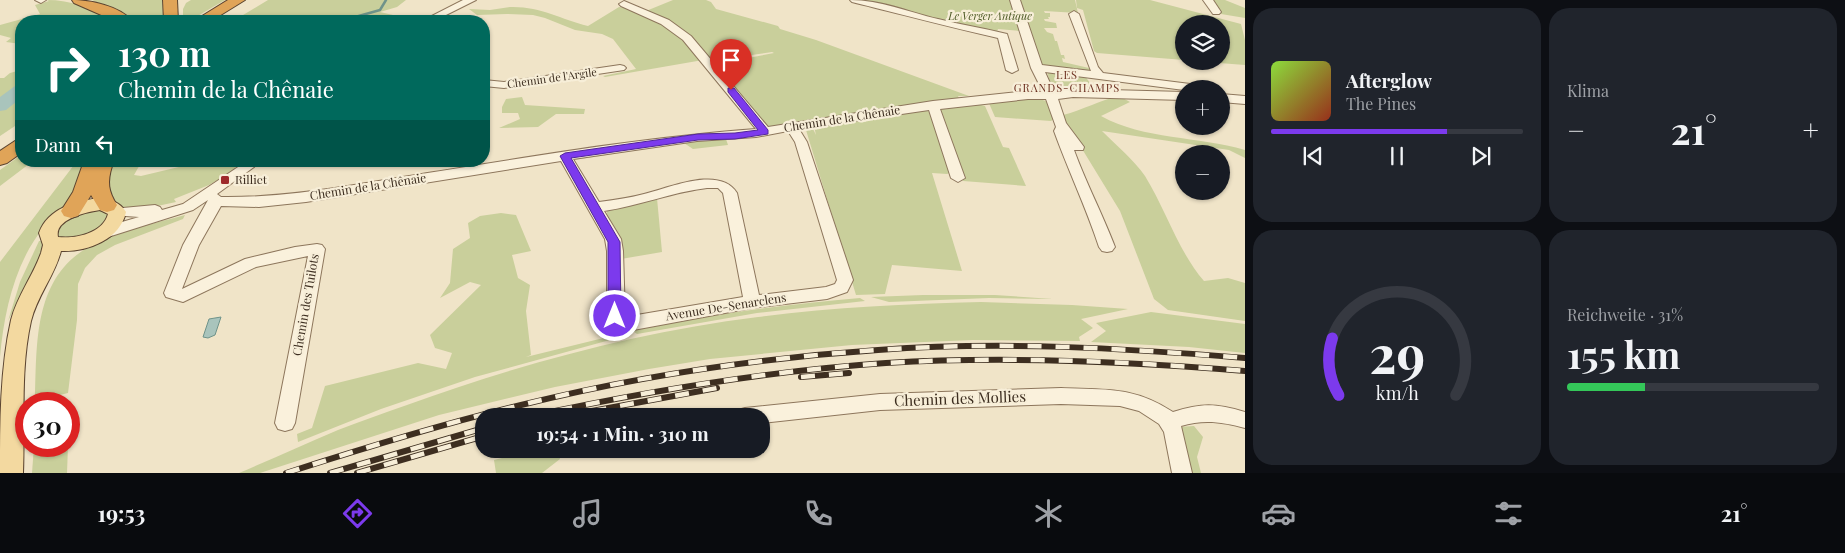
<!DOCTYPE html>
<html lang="de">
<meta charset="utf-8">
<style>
:root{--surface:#171b24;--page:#20242c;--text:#f1f3f6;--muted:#9ea1a6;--line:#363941;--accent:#7c3aed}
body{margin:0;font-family:"Playfair Display",serif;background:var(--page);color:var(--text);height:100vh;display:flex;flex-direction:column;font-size:19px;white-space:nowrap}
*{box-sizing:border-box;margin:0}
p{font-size:16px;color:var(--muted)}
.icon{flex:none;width:28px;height:28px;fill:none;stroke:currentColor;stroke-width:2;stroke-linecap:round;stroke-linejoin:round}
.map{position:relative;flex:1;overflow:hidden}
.drawer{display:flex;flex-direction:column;gap:8px;padding:8px;background:#0d0f14;width:600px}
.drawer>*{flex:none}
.hud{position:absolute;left:15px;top:15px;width:475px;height:152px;border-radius:20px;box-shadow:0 1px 4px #0004;background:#00695c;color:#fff;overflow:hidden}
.buttons{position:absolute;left:1175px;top:15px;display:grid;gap:10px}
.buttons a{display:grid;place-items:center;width:55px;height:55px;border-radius:50%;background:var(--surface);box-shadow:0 1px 4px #0004;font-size:25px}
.speed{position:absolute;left:15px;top:392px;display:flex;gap:10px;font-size:25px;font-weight:700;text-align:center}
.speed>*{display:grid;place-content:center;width:65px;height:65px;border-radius:50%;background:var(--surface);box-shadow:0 1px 4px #0004;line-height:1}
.speed .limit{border:8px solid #d22;background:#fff;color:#111}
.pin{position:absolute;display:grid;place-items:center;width:42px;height:42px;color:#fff;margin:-51px -21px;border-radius:50% 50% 50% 0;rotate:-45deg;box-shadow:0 0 5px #0007}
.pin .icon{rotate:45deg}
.me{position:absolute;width:55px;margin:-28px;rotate:0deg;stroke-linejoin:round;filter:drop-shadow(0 0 4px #0008)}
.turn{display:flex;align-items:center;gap:18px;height:105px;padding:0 20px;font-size:22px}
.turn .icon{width:65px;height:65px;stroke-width:2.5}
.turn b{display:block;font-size:35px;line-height:42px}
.then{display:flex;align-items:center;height:48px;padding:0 20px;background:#0003;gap:10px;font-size:19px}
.big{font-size:38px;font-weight:700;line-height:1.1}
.drawer .tile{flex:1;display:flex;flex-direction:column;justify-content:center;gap:8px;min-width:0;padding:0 18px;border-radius:20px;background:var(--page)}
.drawer .dial{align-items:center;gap:0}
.dial svg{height:130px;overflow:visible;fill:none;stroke:var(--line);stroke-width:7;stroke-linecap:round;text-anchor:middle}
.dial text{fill:var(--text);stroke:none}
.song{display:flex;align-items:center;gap:15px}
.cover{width:60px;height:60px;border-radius:8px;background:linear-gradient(135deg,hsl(90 70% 55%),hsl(10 70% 35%))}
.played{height:5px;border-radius:2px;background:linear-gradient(90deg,var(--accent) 70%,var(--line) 70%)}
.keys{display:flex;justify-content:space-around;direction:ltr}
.heat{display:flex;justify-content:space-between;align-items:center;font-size:28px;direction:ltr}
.charge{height:8px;border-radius:4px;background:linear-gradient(90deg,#34c759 31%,var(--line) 0)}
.drawer .tiles{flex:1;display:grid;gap:8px;grid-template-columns:repeat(2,1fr)}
.trip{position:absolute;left:475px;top:408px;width:295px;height:50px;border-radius:20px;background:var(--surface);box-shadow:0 1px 4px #0004;font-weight:700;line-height:50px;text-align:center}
.tabs{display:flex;height:80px;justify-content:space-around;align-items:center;background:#090b0e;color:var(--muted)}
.tabs .icon{width:35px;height:35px}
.tabs .current{color:var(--accent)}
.tabs b{font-size:22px;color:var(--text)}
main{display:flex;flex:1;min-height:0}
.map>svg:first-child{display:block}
.green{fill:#c9cf9b}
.water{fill:#a9c4bc;stroke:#6f938a}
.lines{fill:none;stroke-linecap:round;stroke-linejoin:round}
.stream{stroke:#6f938a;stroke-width:2.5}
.river{fill:#a9c4bc;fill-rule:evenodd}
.minor-casing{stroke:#8d765c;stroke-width:2}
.major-casing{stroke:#5b4430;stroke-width:2}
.highway-casing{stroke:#5b4430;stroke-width:2}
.minor{fill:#faf1dc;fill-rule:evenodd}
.major{fill:#f3d9a0;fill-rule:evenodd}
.highway{fill:#e0a458;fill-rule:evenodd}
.rail-casing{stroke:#3d2e20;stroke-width:6}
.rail{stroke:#f7eed8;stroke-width:4.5;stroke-dasharray:14;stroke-linecap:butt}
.route{fill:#7c3aed;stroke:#51269a}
.poi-dot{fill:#9e2a2b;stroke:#f7eed8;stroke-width:2}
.labels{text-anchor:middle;stroke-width:4.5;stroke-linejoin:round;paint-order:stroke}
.far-park-label{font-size:11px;font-style:italic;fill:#4d5a26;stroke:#f7eed8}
.far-neighbourhood-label{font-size:11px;letter-spacing:1px;fill:#6b2e1e;stroke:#f7eed8}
.far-street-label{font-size:11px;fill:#3d2e20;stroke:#f7eed8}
.street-label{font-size:12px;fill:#3d2e20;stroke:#f7eed8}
.poi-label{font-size:12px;fill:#3d2e20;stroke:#f7eed8;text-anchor:start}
.near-street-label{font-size:15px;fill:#3d2e20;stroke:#f7eed8}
</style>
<main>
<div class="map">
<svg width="1245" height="473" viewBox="0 0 1245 473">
<rect width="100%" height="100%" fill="#f0e4c8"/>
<g class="green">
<path d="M47,0c23,0 47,8 66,21h-92v23l-15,-2 5,-4 -11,-3v-10l40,-11 -5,-9 14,-4z"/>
<polygon points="92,0 162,0 165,21 134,21 118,11"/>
<polygon points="191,0 225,0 189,21 183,21 183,9 186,3"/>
<polygon points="268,0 406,0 397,7 380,12 419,21 233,21"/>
<polygon points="673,0 706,0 711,2 716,9 778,26 780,29 816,40 969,96 958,96 960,100 768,127 763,124 716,66 721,63 774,53 772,52 717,60 709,58 698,44 646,11"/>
<polygon points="861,0 1011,0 1020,31 998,29 997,32 929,18 906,10"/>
<polygon points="1019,0 1075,0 1078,13 1044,11 1045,13 1050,13 1050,17 1048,17 1049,19 1044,19 1045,21 1056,23 1057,28 1044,28 1047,32 1053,34 1055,41 1057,41 1061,55 1064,55 1065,59 1062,58 1063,62 1089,68 1091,71 1043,67"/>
<polygon points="1076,0 1150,0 1241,24 1245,40 1245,65 1193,61 1221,61 1221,24 1184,24 1184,60 1097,53 1094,51 1083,10 1077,8"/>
<polygon points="1211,0 1225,0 1245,8 1245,18 1221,14"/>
<path d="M510,7c30,-1 50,12 78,19l31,-19 9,1 28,12 28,19 19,21 -98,17 -2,-1 33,-7 -23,-30 -11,-5 -27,-4 -30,-12 -12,-3 -26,-1 -30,1 -8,-6 21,1z"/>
<polygon points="21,70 21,122 0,136 0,78 4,78 10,73"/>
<polygon points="1047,71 1084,75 1094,88 1053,88 1051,87"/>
<path d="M1119,96l11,6 -29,14c43,24 97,20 144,34v8l-16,-8 -127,-19c14,14 32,29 43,45 21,34 33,75 59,105l24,-3 17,5v38l-77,-11 -14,-11 -34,-88 -55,-90 -2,-6c20,-5 37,-15 56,-19z"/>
<polygon points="522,97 525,105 585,109 584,114 556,114 538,127 499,128 520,119 518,113 502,113 502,107 506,99"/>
<polygon points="1036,98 1046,101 1054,119 1051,121 995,117 988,101"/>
<polygon points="973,103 985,106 1003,147 1009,148 1026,186 963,181 938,107"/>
<polygon points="923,109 932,113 952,172 947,174 932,173 962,271 892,265 885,294 856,295 806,130 812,127 816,135 814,126"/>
<polygon points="726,139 728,145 693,149 684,143 574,160 573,158 698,140"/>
<polygon points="21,155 21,161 33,161 0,186 0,170"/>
<path d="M77,161h12c-4,11 -7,27 -13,37 -8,11 -23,18 -32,29 -29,35 -40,85 -44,130v-95z"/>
<polygon points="113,161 142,161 134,175 141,176 183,166 187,161 242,162 234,166 237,169 209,185 174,199 176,202 148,208 127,209 111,200 106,172"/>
<polygon points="657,198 662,252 621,259 606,217 607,211"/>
<polygon points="101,209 110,214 108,223 79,239 57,237 56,227 68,216"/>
<polygon points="501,213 516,215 531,251 512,255 518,278 530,285 526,311 531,355 526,357 628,332 628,335 475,377 381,409 298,442 297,434 312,428 325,386 418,363 446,369 452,353 435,348 430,335 481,285 470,282 440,298 450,283 453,249 470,238 468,223 480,216"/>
<path d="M185,215l-2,4 -68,26 -18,10 -12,13 -7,16 -1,36 -9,73 -33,8c2,-62 -2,-129 63,-159 27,-13 58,-19 87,-27z"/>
<polygon points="39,241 42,241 46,247 8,321 20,282"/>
<polygon points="923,295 995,295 1053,299 989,298 889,302 871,297"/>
<path d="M860,298l5,3 -108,12 -120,21 -4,-3c75,-17 150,-26 227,-33z"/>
<path d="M981,302l91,3 56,4 -47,10 12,9 -14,9 1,4 -107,-1 -121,5 -142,14 -61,10 -94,18 -116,28 -179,58h-21c33,-14 66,-29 99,-43 23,-9 46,-17 69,-25 113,-41 231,-73 351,-88 74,-10 148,-13 223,-15z"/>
<polygon points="1151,312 1245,324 1245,353 1189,347 1091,342 1106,331 1096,323"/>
<polygon points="1194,426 1203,437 1197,457 1201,473 1188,473 1177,427"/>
<polygon points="34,446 68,446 67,473 32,473"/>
<polygon points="538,449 558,449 560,459 542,473 496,473 494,460"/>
</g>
<polygon class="water" points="221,317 215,335 208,338 203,337 209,319"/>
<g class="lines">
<polyline class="stream" points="341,21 380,10 386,0"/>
<polygon class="river" points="21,85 21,98 6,110 0,111 0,97 15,86"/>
<g class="minor-casing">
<g id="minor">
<polygon points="35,0 46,0 41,3"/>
<polygon points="463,0 476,0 434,21 422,21"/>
<path d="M850,0c31,0 58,12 88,19 23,6 46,9 69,15l11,36 -6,3 -6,-3 -8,-32c-49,-11 -97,-24 -146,-36z"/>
<path d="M1010,0h10l22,65 49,6 -22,-57 5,-3 5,3 19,53 5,6 103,13 6,3 -28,1 -139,-18 9,20 19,-3 111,3v8l-111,-3 -15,2 8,24 18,24 -1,3h-9c12,33 28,63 41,97l-3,4 -5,1 -5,-1 -3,-4c-13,-40 -31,-77 -45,-116l2,-4 -10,-28h-18l-88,10 25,69 -7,4 -7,-4 -22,-68 -130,19 8,13 46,138 -6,12 -20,7 -75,9 -124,23 -15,-4 -6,-11v-65l-2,-12 -44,-78 -255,41 -47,5 -38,-1 -22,39 -17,44 63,-30 50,-12 22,-3 5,1 3,4 -30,174 -3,6 -7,2 -7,-2 -3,-6 33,-167 -52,11 -73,35 -17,-5 -2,-4 19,-48 25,-45 -15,10 -85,27h-10l-2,-4 2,-4 41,-12 -27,-2 -2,-3 2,-3 43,-4 5,2 2,3 21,-6 64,-43h15l-45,33 4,3c72,1 142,-14 213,-25 107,-17 214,-35 322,-43l-73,-89 -22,-16 -40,-18 -2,-2 5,-3 45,19 22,16 77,91 165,-26 95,-10 15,1 -12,-24zM788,131l7,11 42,138 -2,4 -9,3 -67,8 -22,-102c-17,-28 -68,-5 -93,1 -15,4 -30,6 -45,8l-26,-43 124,-18 59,-4zM707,188h11l5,5 20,104 -118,20 -2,-66 -2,-12 -17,-28c35,-5 68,-19 103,-23z"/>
<polygon points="1203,0 1213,0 1221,12 1219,14 1213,14"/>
<polygon points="620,65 624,66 626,68 624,70 504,88 484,86 484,80 504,82"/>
<polygon points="1221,94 1245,96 1245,104 1221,102"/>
<path d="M1061,388c45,2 72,-2 112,24 28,-9 43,-9 72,0v16c-23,-6 -41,-9 -64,-2l11,47h-20l-8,-41 -5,-8 -20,-13 -19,-5 -59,-2 -181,6 -119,13v-7h-26l3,-6 7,-2 135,-14z"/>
</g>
</g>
<g class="major-casing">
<path id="major" d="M100,198c11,2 20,4 26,14 -6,28 -39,40 -65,39 -6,24 -24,45 -30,70 -11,49 -6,102 -8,152h-23c0,-50 0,-104 11,-153 6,-24 22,-44 30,-67l2,-8 -4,-12c9,-25 37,-32 61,-35zM100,210l8,4c-5,19 -32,25 -50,23 -4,-18 29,-25 42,-27z"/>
</g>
<g class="highway-casing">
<g id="highway">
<path d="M72,0c18,0 48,6 60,21h-17l-41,-18z"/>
<polygon points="163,0 177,0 178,21 164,21"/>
<polygon points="228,0 245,0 211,21 194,21"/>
<polygon points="21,140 21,153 7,163 0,165 0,151 15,141"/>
<path d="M84,161l26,1 2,4c-5,16 -4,25 5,39l-3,5 -7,2 -7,-2 -9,-15 -13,21 -7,2 -7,-2 -3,-5 12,-19z"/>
</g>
</g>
<use href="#minor" class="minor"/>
<use href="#major" class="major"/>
<use href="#highway" class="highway"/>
<g class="rail-casing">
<g id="rail">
<polyline points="801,377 849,373"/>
<path d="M531,416c117,-25 235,-45 355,-53 120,-7 239,-2 359,8"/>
<polyline points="565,416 717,388"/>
<path d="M286,473c78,-25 156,-49 235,-68 117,-29 238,-47 357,-55 124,-9 244,-2 367,8"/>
<polyline points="330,473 484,428"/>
<polyline points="357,473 484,436"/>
</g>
</g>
<use href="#rail" class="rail"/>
</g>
<polygon class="route" points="728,88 734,88 768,130 768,134 735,139 698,140 571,158 620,242 621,316 619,320 610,320 608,316 608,242 560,156 565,153 698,134 735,133 758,130 728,92"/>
<rect class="poi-dot" x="220" y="175" width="10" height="10" rx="2.5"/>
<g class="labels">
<g class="far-park-label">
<text x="990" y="20">Le Verger Antique</text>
</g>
<g class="far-neighbourhood-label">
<text x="1067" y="79">LES<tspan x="1067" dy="13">GRANDS-CHAMPS</tspan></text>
</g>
<g class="far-street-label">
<text transform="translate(552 78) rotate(-8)" y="4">Chemin de l'Argile</text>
</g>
<g class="street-label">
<text transform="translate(842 119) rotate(-9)" y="4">Chemin de la Chênaie</text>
<text transform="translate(368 187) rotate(-9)" y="4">Chemin de la Chênaie</text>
<text transform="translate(306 305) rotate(-80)" y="4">Chemin des Tuilots</text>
<text transform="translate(726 307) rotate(-9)" y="4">Avenue De-Senarclens</text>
</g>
<g class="poi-label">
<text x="235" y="184">Rilliet</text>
</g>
<g class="near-street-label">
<text transform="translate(960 399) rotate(-2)" y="5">Chemin des Mollies</text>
</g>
</g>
</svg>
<div class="buttons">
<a><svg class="icon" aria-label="layers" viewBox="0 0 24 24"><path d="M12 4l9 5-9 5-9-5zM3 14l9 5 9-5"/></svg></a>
<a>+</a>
<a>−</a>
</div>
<div class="speed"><div class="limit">30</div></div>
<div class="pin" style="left:731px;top:90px;background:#d93025"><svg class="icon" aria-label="arrive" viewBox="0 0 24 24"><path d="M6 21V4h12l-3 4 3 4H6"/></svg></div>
<svg class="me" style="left:615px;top:316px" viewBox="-20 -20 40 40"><circle r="17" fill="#7c3aed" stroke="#fff" stroke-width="3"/><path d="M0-11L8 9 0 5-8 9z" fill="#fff"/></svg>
<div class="trip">19:54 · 1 Min. · 310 m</div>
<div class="hud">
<div class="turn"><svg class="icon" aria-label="right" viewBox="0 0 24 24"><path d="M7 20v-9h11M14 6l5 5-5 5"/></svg><div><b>130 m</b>Chemin de la Chênaie</div></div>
<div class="then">Dann<svg class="icon" aria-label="left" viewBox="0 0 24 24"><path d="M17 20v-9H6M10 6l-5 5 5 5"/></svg></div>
</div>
</div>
<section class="drawer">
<div class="tiles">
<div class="tile">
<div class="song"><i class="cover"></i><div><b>Afterglow</b><p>The Pines</p></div></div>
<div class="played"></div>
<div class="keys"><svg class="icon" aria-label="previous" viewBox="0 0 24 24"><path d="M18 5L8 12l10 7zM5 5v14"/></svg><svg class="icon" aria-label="pause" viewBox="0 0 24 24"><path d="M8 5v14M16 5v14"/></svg><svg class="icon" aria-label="next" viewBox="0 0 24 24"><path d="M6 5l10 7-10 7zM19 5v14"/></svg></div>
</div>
<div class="tile"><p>Klima</p>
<div class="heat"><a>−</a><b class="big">21°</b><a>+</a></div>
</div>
<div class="tile dial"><svg viewBox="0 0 100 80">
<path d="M14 69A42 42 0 1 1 86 69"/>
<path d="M14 69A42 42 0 0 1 10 34" stroke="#7c3aed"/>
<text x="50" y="56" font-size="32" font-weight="700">29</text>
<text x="50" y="72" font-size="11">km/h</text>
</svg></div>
<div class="tile"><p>Reichweite · 31%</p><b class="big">155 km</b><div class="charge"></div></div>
</div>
</section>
</main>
<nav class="tabs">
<b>19:53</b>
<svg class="icon current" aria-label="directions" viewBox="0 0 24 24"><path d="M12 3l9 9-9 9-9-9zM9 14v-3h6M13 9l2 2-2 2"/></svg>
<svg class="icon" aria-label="music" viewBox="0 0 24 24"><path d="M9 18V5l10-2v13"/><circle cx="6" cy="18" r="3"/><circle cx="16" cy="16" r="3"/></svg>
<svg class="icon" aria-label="phone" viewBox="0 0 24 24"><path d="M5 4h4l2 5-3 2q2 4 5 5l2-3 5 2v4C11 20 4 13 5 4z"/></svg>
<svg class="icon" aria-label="climate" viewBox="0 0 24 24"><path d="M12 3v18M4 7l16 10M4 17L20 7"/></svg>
<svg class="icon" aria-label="car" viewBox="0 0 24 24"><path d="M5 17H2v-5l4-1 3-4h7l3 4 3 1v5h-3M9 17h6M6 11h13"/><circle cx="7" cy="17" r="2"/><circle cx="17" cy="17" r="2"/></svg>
<svg class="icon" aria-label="filters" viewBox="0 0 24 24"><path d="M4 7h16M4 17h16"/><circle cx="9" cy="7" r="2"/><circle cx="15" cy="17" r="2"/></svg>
<b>21°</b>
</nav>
